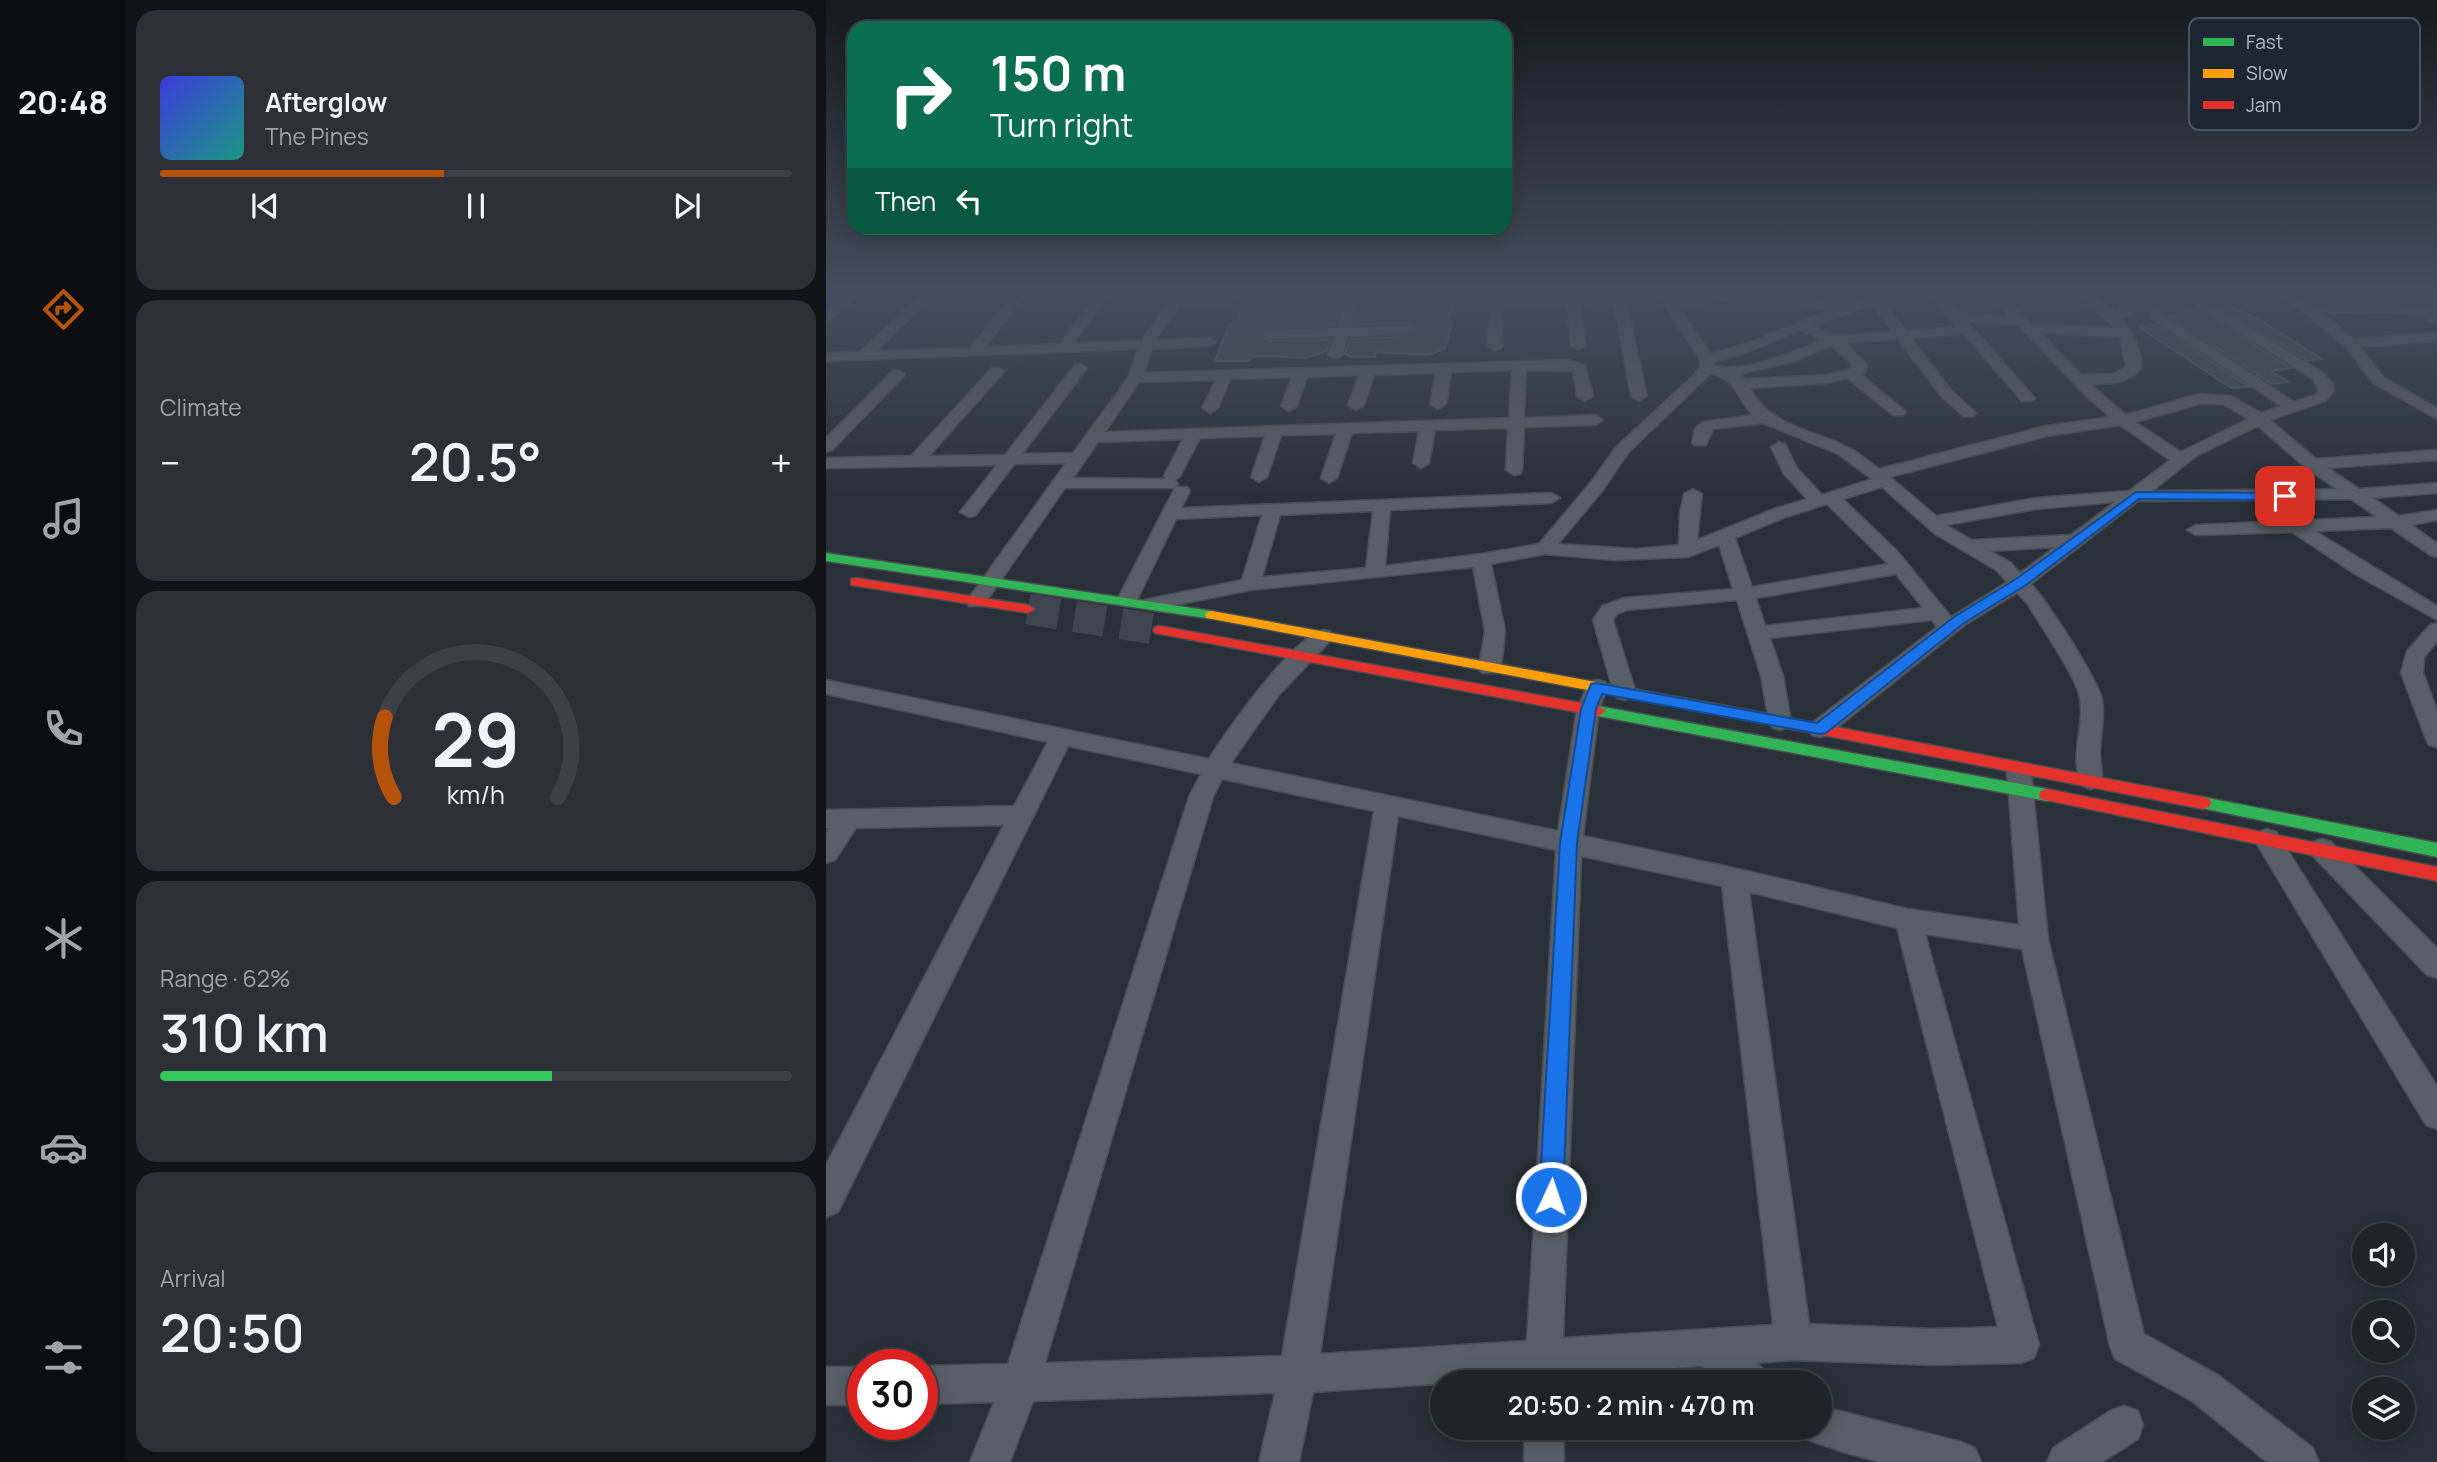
<!DOCTYPE html>
<meta charset="utf-8">
<style>
:root{--surface:#20242a;--page:#2d3036;--text:#f1f3f6;--muted:#a2a4a8;--line:#3d4147;--accent:#b45309}
body{margin:0;font-family:Manrope,sans-serif;background:var(--page);color:var(--text);height:100vh;display:flex;flex-direction:column;font-size:26px;white-space:nowrap}
*{box-sizing:border-box;margin:0}
p{font-size:23px;color:var(--muted)}
.icon{flex:none;width:38px;height:38px;fill:none;stroke:currentColor;stroke-width:2;stroke-linecap:round;stroke-linejoin:round}
.map{position:relative;flex:1;overflow:hidden}
.panel{display:flex;flex-direction:column;gap:10px;padding:10px;background:#121417;width:700px}
.panel>*{flex:none}
.hud{position:absolute;left:21px;top:21px;width:665px;height:214px;border-radius:21px;box-shadow:0 4px 18px #0003,0 0 0 2px var(--line);background:#0b6e4f;color:#fff;overflow:hidden}
.buttons{position:absolute;left:1526px;top:1223px;display:grid;gap:14px}
.buttons a{display:grid;place-items:center;width:63px;height:63px;border-radius:50%;background:var(--surface);box-shadow:0 4px 18px #0003,0 0 0 2px var(--line);font-size:35px}
.speed{position:absolute;left:21px;top:1349px;display:flex;gap:14px;font-size:35px;font-weight:700;text-align:center}
.speed>*{display:grid;place-content:center;width:91px;height:91px;border-radius:50%;background:var(--surface);box-shadow:0 4px 18px #0003,0 0 0 2px var(--line);line-height:1}
.speed .limit{border:10px solid #d22;background:#fff;color:#111}
.pin{position:absolute;display:grid;place-items:center;width:60px;height:60px;color:#fff;margin:-30px;border-radius:14px;box-shadow:0 4px 10px #0006}
.me{position:absolute;width:77px;margin:-38px;rotate:3deg;stroke-linejoin:round;filter:drop-shadow(0 0 5px #0008)}
.turn{display:flex;align-items:center;gap:24px;height:147px;padding:0 28px;font-size:32px}
.turn .icon{width:91px;height:91px;stroke-width:2.5}
.turn b{display:block;font-size:49px;line-height:60px}
.then{display:flex;align-items:center;height:66px;padding:0 28px;background:#0003;gap:14px;font-size:26px}
.big{font-size:52px;font-weight:600;line-height:1.1}
.panel .card{flex:1;display:flex;flex-direction:column;justify-content:center;gap:10px;min-width:0;padding:0 24px;border-radius:21px;background:var(--page)}
.panel .dial{align-items:center;gap:0}
.dial svg{height:182px;overflow:visible;fill:none;stroke:var(--line);stroke-width:7;stroke-linecap:round;text-anchor:middle}
.dial text{fill:var(--text);stroke:none}
.song{display:flex;align-items:center;gap:21px}
.cover{width:84px;height:84px;border-radius:10px;background:linear-gradient(135deg,hsl(240 70% 55%),hsl(170 70% 35%))}
.played{height:7px;border-radius:4px;background:linear-gradient(90deg,var(--accent) 45%,var(--line) 45%)}
.keys{display:flex;justify-content:space-around;direction:ltr}
.heat{display:flex;justify-content:space-between;align-items:center;font-size:38px;direction:ltr}
.charge{height:10px;border-radius:5px;background:linear-gradient(90deg,#34c759 62%,var(--line) 0)}
.trip{position:absolute;left:604px;top:1370px;width:402px;height:70px;border-radius:35px;background:var(--surface);box-shadow:0 4px 18px #0003,0 0 0 2px var(--line);font-weight:600;line-height:70px;text-align:center}
main{display:flex;flex:1;min-height:0}
.tabs{display:flex;flex-direction:column;width:126px;justify-content:space-around;align-items:center;background:#0d0e11;color:var(--muted)}
.tabs .icon{width:49px;height:49px}
.tabs .on{color:var(--accent)}
.tabs b{font-size:32px;color:var(--text)}
.map>svg:first-child{display:block}
.building{fill:#444950;stroke:#52575f;stroke-width:2}
.lines{fill:none;stroke-linecap:round;stroke-linejoin:round}
.secondary-tunnel-far1{stroke:#3f454e;stroke-width:24;stroke-dasharray:24 12;stroke-linecap:butt}
.secondary-tunnel{stroke:#3f454e;stroke-width:31;stroke-dasharray:31 16;stroke-linecap:butt}
.street-casing{stroke:#484c53;stroke-width:3}
.fast-casing{stroke:#484c53;stroke-width:3}
.slow-casing{stroke:#484c53;stroke-width:3}
.jam-casing{stroke:#484c53;stroke-width:3}
.street{fill:#5a5e66;fill-rule:evenodd}
.fast{fill:#30b455;fill-rule:evenodd}
.slow{fill:#ff9f0a;fill-rule:evenodd}
.jam{fill:#e5322d;fill-rule:evenodd}
.route{fill:#1a73e8;stroke:#114b97;stroke-width:2}
.key{fill:#1d2633;stroke:#4a5360;stroke-width:2}
.key-label{font-size:19px;fill:#b4bcc9}
</style>
<main>
<nav class="tabs">
<b>20:48</b>
<svg class="icon on" aria-label="directions" viewBox="0 0 24 24"><path d="M12 3l9 9-9 9-9-9zM9 14v-3h6M13 9l2 2-2 2"/></svg>
<svg class="icon" aria-label="music" viewBox="0 0 24 24"><path d="M9 18V5l10-2v13"/><circle cx="6" cy="18" r="3"/><circle cx="16" cy="16" r="3"/></svg>
<svg class="icon" aria-label="phone" viewBox="0 0 24 24"><path d="M5 4h4l2 5-3 2q2 4 5 5l2-3 5 2v4C11 20 4 13 5 4z"/></svg>
<svg class="icon" aria-label="climate" viewBox="0 0 24 24"><path d="M12 3v18M4 7l16 10M4 17L20 7"/></svg>
<svg class="icon" aria-label="car" viewBox="0 0 24 24"><path d="M5 17H2v-5l4-1 3-4h7l3 4 3 1v5h-3M9 17h6M6 11h13"/><circle cx="7" cy="17" r="2"/><circle cx="17" cy="17" r="2"/></svg>
<svg class="icon" aria-label="filters" viewBox="0 0 24 24"><path d="M4 7h16M4 17h16"/><circle cx="9" cy="7" r="2"/><circle cx="15" cy="17" r="2"/></svg>
</nav>
<section class="panel">
<div class="card">
<div class="song"><i class="cover"></i><div><b>Afterglow</b><p>The Pines</p></div></div>
<div class="played"></div>
<div class="keys"><svg class="icon" aria-label="previous" viewBox="0 0 24 24"><path d="M18 5L8 12l10 7zM5 5v14"/></svg><svg class="icon" aria-label="pause" viewBox="0 0 24 24"><path d="M8 5v14M16 5v14"/></svg><svg class="icon" aria-label="next" viewBox="0 0 24 24"><path d="M6 5l10 7-10 7zM19 5v14"/></svg></div>
</div>
<div class="card"><p>Climate</p>
<div class="heat"><a>−</a><b class="big">20.5°</b><a>+</a></div>
</div>
<div class="card dial"><svg viewBox="0 0 100 80">
<path d="M14 69A42 42 0 1 1 86 69"/>
<path d="M14 69A42 42 0 0 1 10 34" stroke="#b45309"/>
<text x="50" y="56" font-size="32" font-weight="700">29</text>
<text x="50" y="72" font-size="11">km/h</text>
</svg></div>
<div class="card"><p>Range · 62%</p><b class="big">310 km</b><div class="charge"></div></div>
<div class="card"><p>Arrival</p><b class="big">20:50</b></div>
</section>
<div class="map">
<svg width="1611" height="1462" viewBox="0 0 1611 1462">
<rect width="100%" height="100%" fill="#2a3038"/>
<g class="building">
<polygon points="521,292 509,325 444,327 435,333 444,341 504,339 501,351 481,358 438,356 425,357 423,361 389,361 404,323 411,320 419,296 445,296 443,299 493,298 494,293"/>
<polygon points="538,292 556,292 554,298 629,295 623,320 626,326 619,349 603,355 550,352 549,357 525,357 519,354 524,339 584,337 593,331 584,323 529,325"/>
<polygon points="1393,306 1403,306 1432,319 1496,359 1482,361"/>
<polygon points="1371,308 1465,368 1445,371 1462,382 1446,384 1342,316 1366,313 1359,309"/>
<polygon points="1330,324 1423,387 1405,388 1313,327"/>
</g>
<g class="lines">
<polyline class="secondary-tunnel-far1" points="202,609 213,611"/>
<polyline class="secondary-tunnel" points="202,609 334,630"/>
<g class="street-casing">
<g id="street">
<polygon points="23,292 37,292 0,322 0,311"/>
<path d="M97,292h14l-60,59 93,-3 45,-56h13l-43,55 75,-3 38,-52h13l-37,51 68,-2 32,-49h13l-3,5 46,-2 6,4 -6,4 -51,2 -23,35 53,-2 7,4 -7,4 -57,3 -8,24 423,-13 18,5 8,31 -8,5 -8,-5 -4,-25 -47,-1 -2,48 71,-3 8,5 -8,5 -71,2 -2,43 -2,4 -6,1 -8,-5 2,-42 -73,2 -6,33 -8,5 -8,-5 6,-32 -67,2 -15,45 -8,5 -8,-5 15,-44 -55,1 -14,42 -8,5 -8,-5 14,-41 -65,2 -20,38 -5,4 3,4 -3,3h12l3,4 -9,17 370,-15 9,5 -9,5 -161,7 -5,56 96,-12 58,-10 52,-62 25,-35 79,-73 5,-7v-8l-44,-67h13l3,6 52,-6h46l-6,4 -87,9 34,49 37,-11 82,-33 -20,-4 -26,-14h18l17,8 26,6 36,-14h16l-14,9 23,30 51,-4 -29,-35h13l18,20 51,6 -23,-26h13l33,33 82,3 -39,-36h14l25,21 5,-2 2,-6 -5,-13h12l5,13 -1,8 -11,7c11,13 20,29 19,48 -11,16 -33,16 -51,16l36,31 73,-21 32,2 30,17 20,-7 -130,-88v-6l5,-1 138,91 21,-7 4,-5 -6,-11 -114,-72 -1,-3 6,-4 119,73 10,11 1,7 -9,10 -55,19 46,39 121,-9v10l-109,8 31,21 78,-6v10l-64,5 26,18 38,-6v10l-26,5 26,18v14l-7,-2 -39,-27 -76,3 122,75v14l-82,-46 -63,-42 -96,3 -9,-5 9,-5 181,-8 -26,-18 -213,2 -107,83c16,17 67,95 71,116 3,18 -2,36 -2,54 0,11 5,23 -1,32l-8,3 -8,-3c-16,-28 4,-62 -4,-92 -6,-22 -39,-69 -52,-91l-10,-10 -51,31 -138,111 -8,2 -8,-2 -3,-6 3,-6 125,-96 -5,-7 -162,18 13,38 8,46 -3,5 -8,3 -8,-3 -3,-5 -8,-46 -24,-76 -110,10 -10,4 -4,6 23,73 -3,5 -8,2 -8,-2 -3,-5 -21,-73 9,-14 22,-8 109,-9 -14,-44 -31,12 -74,3 -69,-6 -54,10 14,67 -4,37 -3,5h-16l-3,-5 6,-37 -12,-64 -223,23 -99,20 -7,-2 -3,-4 3,-4 98,-20 20,-65 -86,4 -39,81 -3,4h-14l-3,-4 58,-112h-110l-82,118h-14l-3,-4 100,-139 -52,1 -39,52 -6,1 -9,-5 37,-47 -171,3v-10l85,-2 81,-88 5,-1 7,4 -2,3 -73,82 76,-1 70,-90 5,-1 7,4 -65,86 51,-1 55,-75 10,-29 -312,12v-8l34,-1zM1047,306l19,26 -58,4 -22,-11zM1141,321l52,5 66,69 25,22 -64,9 -167,43c-10,-7 -20,-17 -32,-22 -33,-17 -80,-22 -97,-59l78,-5 19,-5 46,37h10l3,-3 -3,-3 -42,-34 5,-4 1,-6 -21,-22 52,-4 43,57 22,20h10l3,-3 -3,-3 -22,-20 -40,-52 53,-4 58,67h10l3,-3 -3,-3zM974,330l22,10c-27,11 -80,35 -108,25v-3l29,-8zM1215,333l79,4 6,30 -13,7 -32,1zM1005,346l18,15 3,7 -24,7 -83,4 -5,-5 52,-12zM686,370l-3,48 -404,14 34,-50 77,-2 -14,28 8,5 8,-5 12,-29 62,-2 -11,29 8,5 8,-5 10,-29 52,-2 -11,30 8,5 8,-5 10,-30 62,-2 -6,31 8,5 8,-5 5,-32zM885,373c31,12 21,20 42,42l-50,7 -8,7 -3,13 2,3h12l7,-16 50,-6 75,31 34,25 -50,16 -25,-27 -12,-24 -6,-2 -8,5 13,27 23,25 -33,10 -77,31 5,-46 -9,-5 -9,5 -4,19 -1,32 -43,4 -78,-5 45,-54 25,-37zM1374,404h23l25,15 -67,33 -46,-30zM1294,425l50,35 -41,31 -93,7 -100,18 -46,-39 157,-41zM1432,426l48,42 31,21 -185,2 44,-35zM357,439l-19,37 2,3 -93,-1 25,-36zM1056,487l53,47 61,36 11,12 -56,35 -54,-66 -54,-52zM1289,502l-44,33 -99,5 -26,-15 90,-16zM1001,504l61,60 -136,23 -17,-49 51,-21zM547,511l-7,57 -104,9 18,-62zM1229,547l-35,26 -10,-11 -20,-11zM1070,574l27,34 -158,18 -9,-28z"/>
<polygon points="524,292 536,292 525,328 584,326 591,330 584,334 522,336 516,355 509,359 502,355 508,336 444,338 437,334 444,330 511,328"/>
<polygon points="665,292 677,292 677,297 798,292 821,396 813,401 805,396 788,302 754,303 759,346 752,350 745,346 741,303 677,305 676,347 669,351 662,347"/>
<path d="M1339,292h96c-4,3 -73,9 -80,7 -6,-1 -12,-3 -16,-7z"/>
<polygon points="1449,292 1464,292 1487,306 1565,303 1611,314 1611,323 1592,315 1565,311 1496,313 1528,339 1611,333 1611,341 1534,347 1557,377 1611,408 1611,419 1547,383 1520,347 1479,313"/>
<polygon points="72,370 79,374 77,377 6,450 0,452 0,438 67,371"/>
<polygon points="1611,623 1611,642 1598,657 1597,673 1611,710 1611,747 1603,745 1600,739 1575,673 1581,651 1604,625"/>
<path d="M497,630l7,1 3,5 -3,5 -52,55 -47,67 327,68 19,-122 12,-27 8,-2 8,2 3,5 -9,22 -16,127 151,32 174,41 111,16 -12,-153 4,-6 8,-3 8,3 4,6 17,167 96,395 74,41 95,73 6,14h-52l-75,-61 -77,-42 -5,-13 -88,-397 -97,-15 114,411 -5,13 -13,5 -88,2 -140,-5 -37,3 7,6 6,13h-48l-19,-16 -140,10v6h-38v-4l-211,14 -14,70h-40l16,-69 -242,8 -23,61h-40l24,-60 -72,2v-38l86,-2 181,-567 12,-23 -133,-28 -230,466 -12,5v-52l178,-340 -148,3 -21,32 -9,3v-30l3,-5h-3v-18l188,-4 34,-64 -222,-48v-14l383,79c18,-29 83,-121 114,-129zM396,779l152,32 -92,545 -237,7 168,-566zM572,816l158,34 -29,491 -207,13zM755,856l141,30 51,439 -210,13zM923,892l148,36 101,399 -65,2 -124,-5z"/>
<polygon points="1441,829 1450,832 1611,1086 1611,1129 1600,1125 1432,846 1428,839 1432,832"/>
<polygon points="1496,839 1505,842 1611,948 1611,978 1601,975 1487,856 1483,849 1487,842"/>
<rect x="0" y="1367" width="37" height="38"/>
<polygon points="994,1406 1135,1442 1149,1448 1155,1462 1055,1462 1020,1453 980,1439 976,1428 994,1428"/>
<polygon points="1298,1406 1312,1411 1317,1425 1312,1439 1276,1462 1221,1462 1227,1448 1284,1411"/>
<polygon points="699,1428 737,1428 738,1462 698,1462"/>
</g>
</g>
<g class="fast-casing">
<g id="fast">
<polygon points="0,553 386,611 393,615 386,619 0,561"/>
<polygon points="772,706 1221,789 1227,791 1229,795 1227,799 1221,801 767,715 764,711"/>
<polygon points="1377,797 1611,843 1611,857 1371,807 1369,803 1371,799"/>
</g>
</g>
<g class="slow-casing">
<polygon id="slow" points="386,611 910,708 918,713 910,718 381,618 379,615 381,612"/>
</g>
<g class="jam-casing">
<g id="jam">
<polygon points="30,578 202,605 209,609 202,613 25,585 25,579"/>
<polygon points="334,626 772,706 780,711 772,716 329,633 327,630 329,627"/>
<polygon points="910,708 1377,797 1383,799 1385,803 1383,807 1377,809 905,717 902,713 905,709"/>
<polygon points="1221,789 1611,867 1611,881 1215,799 1213,795 1215,791"/>
</g>
</g>
<use href="#street" class="street"/>
<use href="#fast" class="fast"/>
<use href="#slow" class="slow"/>
<use href="#jam" class="jam"/>
</g>
<linearGradient id="sky" x2="0" y2="1"><stop stop-color="#171a1f"/><stop offset="0.59" stop-color="#444e5e"/><stop offset="1" stop-color="#444e5e" stop-opacity="0"/></linearGradient>
<rect width="1611" height="497" fill="url(#sky)"/>
<polygon class="route" points="1310,492 1459,493 1465,496 1459,500 1313,499 1200,585 1138,623 1000,733 994,734 776,694 770,709 751,843 737,1197 733,1205 725,1209 717,1205 713,1197 734,843 755,709 765,684 771,683 991,723 1128,617 1190,579"/>
<rect x="1363" y="18" width="231" height="112" rx="10" class="key"/>
<rect x="1377" y="38" width="31" height="8" fill="#30b455"/>
<rect x="1377" y="69" width="31" height="9" fill="#ff9f0a"/>
<rect x="1377" y="101" width="31" height="8" fill="#e5322d"/>
<g class="key-label">
<text x="1420" y="49">Fast</text>
<text x="1420" y="80">Slow</text>
<text x="1420" y="112">Jam</text>
</g>
</svg>
<div class="buttons">
<a><svg class="icon" aria-label="sound" viewBox="0 0 24 24"><path d="M4 9h4l5-4v14l-5-4H4zM17 9q2 3 0 6"/></svg></a>
<a><svg class="icon" aria-label="search" viewBox="0 0 24 24"><circle cx="10" cy="10" r="6"/><path d="M15 15l6 6"/></svg></a>
<a><svg class="icon" aria-label="layers" viewBox="0 0 24 24"><path d="M12 4l9 5-9 5-9-5zM3 14l9 5 9-5"/></svg></a>
</div>
<div class="speed"><div class="limit">30</div></div>
<div class="pin" style="left:1459px;top:496px;background:#d93025"><svg class="icon" aria-label="arrive" viewBox="0 0 24 24"><path d="M6 21V4h12l-3 4 3 4H6"/></svg></div>
<svg class="me" style="left:725px;top:1197px" viewBox="-20 -20 40 40"><circle r="17" fill="#1a73e8" stroke="#fff" stroke-width="3"/><path d="M0-11L8 9 0 5-8 9z" fill="#fff"/></svg>
<div class="trip">20:50 · 2 min · 470 m</div>
<div class="hud">
<div class="turn"><svg class="icon" aria-label="right" viewBox="0 0 24 24"><path d="M7 20v-9h11M14 6l5 5-5 5"/></svg><div><b>150 m</b>Turn right</div></div>
<div class="then">Then<svg class="icon" aria-label="left" viewBox="0 0 24 24"><path d="M17 20v-9H6M10 6l-5 5 5 5"/></svg></div>
</div>
</div>
</main>
